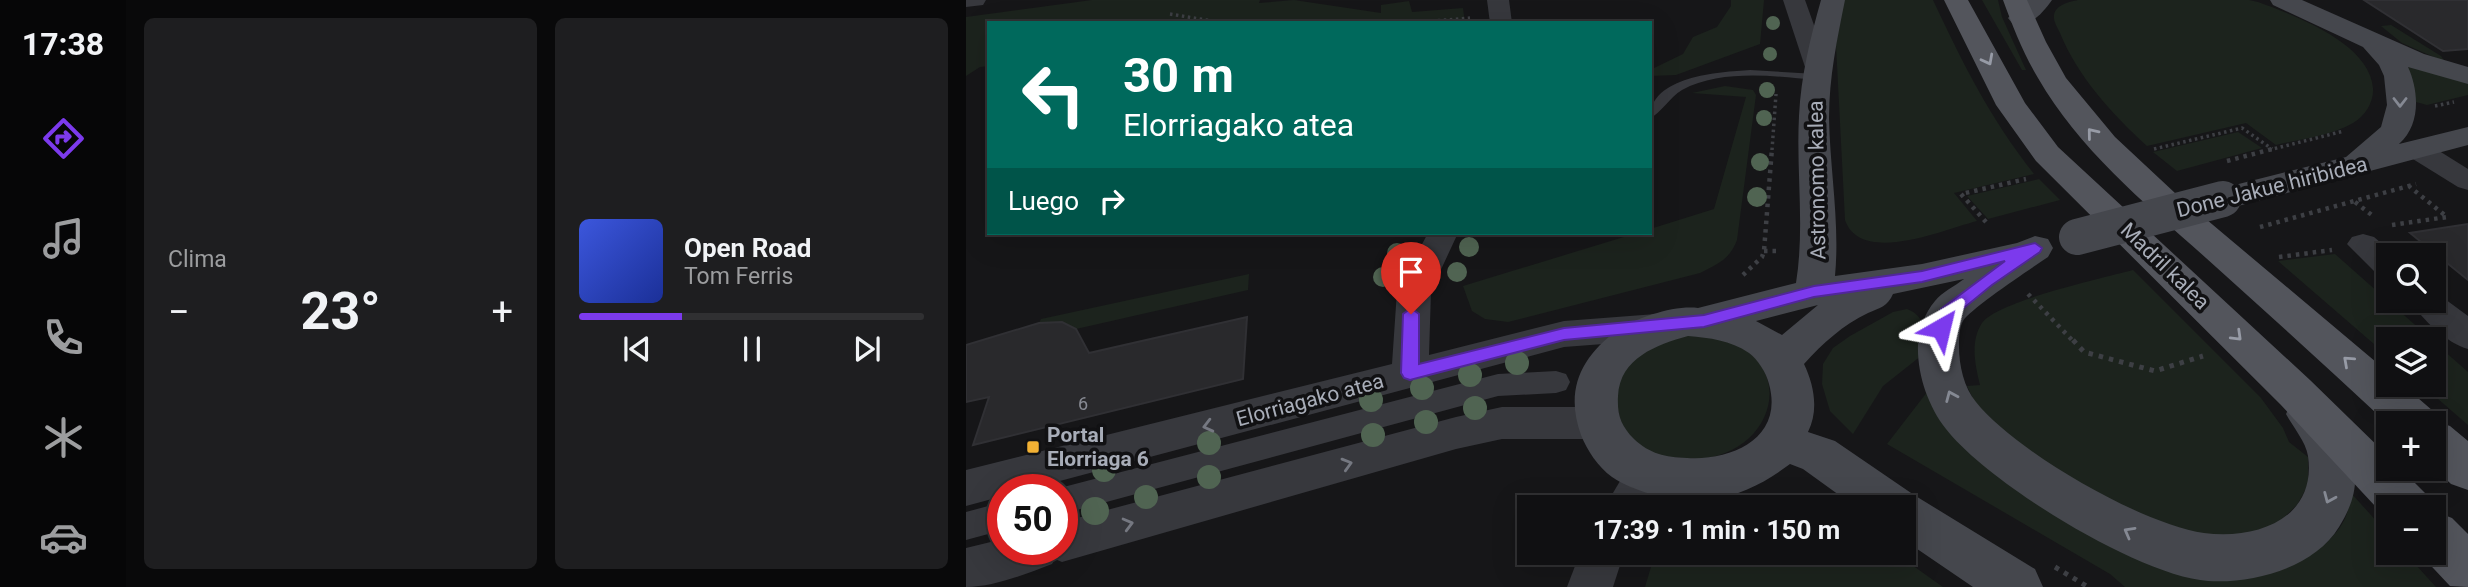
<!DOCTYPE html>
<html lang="es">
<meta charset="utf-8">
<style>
:root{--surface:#101012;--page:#1e1e20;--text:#f1f3f6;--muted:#9c9d9f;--line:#303032;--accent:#7c3aed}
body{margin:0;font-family:Roboto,sans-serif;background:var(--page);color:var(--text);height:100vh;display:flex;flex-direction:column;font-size:26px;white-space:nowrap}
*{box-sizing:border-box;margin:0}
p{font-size:23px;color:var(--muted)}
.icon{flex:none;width:38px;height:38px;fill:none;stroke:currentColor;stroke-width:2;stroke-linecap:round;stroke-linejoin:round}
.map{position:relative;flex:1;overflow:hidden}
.sheet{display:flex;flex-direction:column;gap:18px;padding:18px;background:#09090a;width:840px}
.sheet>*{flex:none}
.banner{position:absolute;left:21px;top:21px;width:665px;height:214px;border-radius:0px;box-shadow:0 7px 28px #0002,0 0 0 2px var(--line);background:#00695c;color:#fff;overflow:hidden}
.buttons{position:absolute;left:1410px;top:243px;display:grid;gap:14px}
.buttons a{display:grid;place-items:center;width:70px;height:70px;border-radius:0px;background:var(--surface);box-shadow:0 7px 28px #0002,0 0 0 2px var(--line);font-size:35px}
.speed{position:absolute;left:21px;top:474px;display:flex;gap:14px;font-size:35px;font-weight:700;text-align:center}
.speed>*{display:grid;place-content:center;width:91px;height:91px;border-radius:50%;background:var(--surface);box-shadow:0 7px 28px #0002,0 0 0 2px var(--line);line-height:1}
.speed .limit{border:10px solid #d22;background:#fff;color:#111}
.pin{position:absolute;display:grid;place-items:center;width:60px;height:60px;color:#fff;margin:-72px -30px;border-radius:50% 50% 50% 0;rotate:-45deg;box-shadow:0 0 7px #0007}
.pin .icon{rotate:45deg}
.me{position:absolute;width:77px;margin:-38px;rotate:37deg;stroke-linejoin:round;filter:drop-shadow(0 0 5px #0008)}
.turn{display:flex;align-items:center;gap:24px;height:147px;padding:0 21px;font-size:32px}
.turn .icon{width:91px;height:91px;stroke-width:2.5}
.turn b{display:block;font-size:49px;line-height:60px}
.then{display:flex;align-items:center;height:66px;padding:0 21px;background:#0003;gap:14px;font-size:26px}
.big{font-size:52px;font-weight:700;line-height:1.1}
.sheet .card{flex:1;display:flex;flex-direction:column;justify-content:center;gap:10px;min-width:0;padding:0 24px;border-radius:10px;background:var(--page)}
.song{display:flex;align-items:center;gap:21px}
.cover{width:84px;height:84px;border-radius:10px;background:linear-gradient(135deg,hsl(230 70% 55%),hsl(230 70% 35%))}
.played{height:7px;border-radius:4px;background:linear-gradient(90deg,var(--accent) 30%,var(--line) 30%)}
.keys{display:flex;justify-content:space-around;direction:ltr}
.heat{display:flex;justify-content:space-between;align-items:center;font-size:38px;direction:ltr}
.sheet .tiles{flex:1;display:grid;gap:18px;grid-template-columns:repeat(2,1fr)}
.trip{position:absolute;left:551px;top:495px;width:399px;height:70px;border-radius:0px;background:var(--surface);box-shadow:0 7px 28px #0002,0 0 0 2px var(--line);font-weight:700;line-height:70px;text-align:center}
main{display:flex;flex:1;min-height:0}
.menu{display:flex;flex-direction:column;width:126px;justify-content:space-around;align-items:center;background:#060607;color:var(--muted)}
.menu .icon{width:49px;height:49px}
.menu .active{color:var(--accent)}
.menu b{font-size:32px;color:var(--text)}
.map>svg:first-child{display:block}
.green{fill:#1c231d}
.building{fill:#29292c;stroke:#303034;stroke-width:2}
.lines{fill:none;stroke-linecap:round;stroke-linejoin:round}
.path-far2{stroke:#3d3f44;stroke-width:3.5;stroke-dasharray:2.5 3.5;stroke-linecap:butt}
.path-far1{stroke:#3d3f44;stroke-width:4.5;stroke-dasharray:3.5 5;stroke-linecap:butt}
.path{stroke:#3d3f44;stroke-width:5;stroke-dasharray:4.5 6;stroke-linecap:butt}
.service{fill:#37383d;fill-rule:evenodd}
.pedestrian{fill:#37383d;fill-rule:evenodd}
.minor{fill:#37383d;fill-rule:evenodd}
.secondary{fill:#45474d;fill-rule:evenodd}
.primary{fill:#53555c;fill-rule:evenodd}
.secondary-bridge{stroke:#45474d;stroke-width:36}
.tree{fill:#506452}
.oneway{stroke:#979ba6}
.oneway2{stroke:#858993}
.oneway3{stroke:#757881}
.route{fill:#7c3aed;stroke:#51269a;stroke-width:2}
.poi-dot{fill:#f2b134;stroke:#111113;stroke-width:2.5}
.labels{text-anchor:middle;stroke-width:7;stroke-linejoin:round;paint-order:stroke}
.number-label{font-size:18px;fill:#888b94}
.street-label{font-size:21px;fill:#a8adb8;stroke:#111113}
.poi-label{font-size:21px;font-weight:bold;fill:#a8adb8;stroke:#111113;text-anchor:start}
</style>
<main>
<nav class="menu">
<b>17:38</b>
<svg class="icon active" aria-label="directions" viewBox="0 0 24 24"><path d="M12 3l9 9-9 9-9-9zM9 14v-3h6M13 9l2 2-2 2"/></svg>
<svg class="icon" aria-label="music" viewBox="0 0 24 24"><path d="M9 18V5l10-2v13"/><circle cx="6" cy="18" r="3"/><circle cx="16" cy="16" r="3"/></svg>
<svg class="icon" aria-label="phone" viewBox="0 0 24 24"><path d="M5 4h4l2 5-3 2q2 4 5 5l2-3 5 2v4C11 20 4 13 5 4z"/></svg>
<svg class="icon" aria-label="climate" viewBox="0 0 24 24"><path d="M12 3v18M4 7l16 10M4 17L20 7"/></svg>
<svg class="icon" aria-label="car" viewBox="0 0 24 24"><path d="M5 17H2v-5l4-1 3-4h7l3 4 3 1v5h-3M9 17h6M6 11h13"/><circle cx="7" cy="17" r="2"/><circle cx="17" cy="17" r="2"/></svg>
</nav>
<section class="sheet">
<div class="tiles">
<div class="card"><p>Clima</p>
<div class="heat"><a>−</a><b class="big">23°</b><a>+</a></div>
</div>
<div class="card">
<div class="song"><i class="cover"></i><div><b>Open Road</b><p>Tom Ferris</p></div></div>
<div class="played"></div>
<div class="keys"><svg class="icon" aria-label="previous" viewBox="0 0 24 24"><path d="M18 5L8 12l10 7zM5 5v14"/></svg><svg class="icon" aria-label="pause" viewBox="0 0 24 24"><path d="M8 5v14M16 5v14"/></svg><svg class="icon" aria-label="next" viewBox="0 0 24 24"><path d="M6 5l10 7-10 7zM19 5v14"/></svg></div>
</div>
</div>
</section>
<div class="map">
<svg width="1502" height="587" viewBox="0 0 1502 587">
<rect width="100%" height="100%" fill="#161618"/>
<g class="green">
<polygon points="126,0 294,0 293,3 328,0 415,13 415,5 443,1 446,12 497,8 499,23 23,23 23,66 14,67 0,76 0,17"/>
<polygon points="765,0 798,0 794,44 710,75 684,76 684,70 717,54 727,37 751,27 765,6"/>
<path d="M877,0h90c30,64 57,118 101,174l-80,19 23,28c-32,8 -116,45 -132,-1l-9,-175z"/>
<polygon points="1016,0 1032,0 1036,17 1060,70 1056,70"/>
<path d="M1112,0h171l9,2c36,13 112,41 115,86 1,14 -8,28 -20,35 -23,13 -52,16 -77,22l-30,-22 -99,23c-35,-32 -69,-69 -87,-113 -2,-4 -6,-11 -6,-15 -1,-13 15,-16 24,-18z"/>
<polygon points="1425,25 1475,56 1479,62 1436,43 1415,26"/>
<polygon points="1437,61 1502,81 1502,95 1461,105 1450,102"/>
<path d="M759,86l28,4 3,5 -19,145c-7,19 -19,24 -37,33l-192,49 -23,-3 -13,-8 -9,-25 174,-53h13v-4l64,-20 32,-112 -54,-4z"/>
<polygon points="1272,132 1296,148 1211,171 1187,152"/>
<polygon points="1073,179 1094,200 1022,219 1001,196"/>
<polygon points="1369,254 1465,339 1423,340 1423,357 1312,261"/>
<path d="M1167,270l128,128 22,30 6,14 19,15v28l-11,20 -19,18 -23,9 -34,6 -72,-14 -117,-67 -55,-50 -10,-21 13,-1c-5,-20 -10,-44 2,-62 15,-22 122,-45 151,-53z"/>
<polygon points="283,274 282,290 110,329 96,322 73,323 75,319"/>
<path d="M941,309c19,7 18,24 19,43l-43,34 -30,48 -23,-23 -8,-27 1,-20 10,-16 17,-12 43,-24z"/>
<path d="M710,335c12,0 27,-2 38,1 96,24 56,133 -32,122 -8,-1 -19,0 -27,-3 -10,-5 -21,-15 -31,-22l-12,-46 16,-29z"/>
<polygon points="1468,342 1502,372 1502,425 1456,385 1468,385"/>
<path d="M965,387l139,127 239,42c25,-19 39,-30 42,-63l38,42v18h16l31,34h-311l-15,-13 -223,-130z"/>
<polygon points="696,553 929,553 977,587 679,587 685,567"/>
</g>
<g class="building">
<polygon points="1398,0 1502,0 1502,49 1477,51"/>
<polygon points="1502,224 1502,280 1444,233"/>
<polygon points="281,317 277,379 7,445 23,397 0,402 0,345 73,323 96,322 110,329 123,353"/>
</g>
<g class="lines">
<g class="path-far2">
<polyline points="204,14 258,23"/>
<polyline points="442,23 504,18"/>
<polyline points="1469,106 1488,102"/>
<polyline points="1188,149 1276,128 1306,149"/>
<polyline points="806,150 810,94"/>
<polyline points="1303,150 1378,131"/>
</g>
<g class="path-far1">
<polyline points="1261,161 1310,148"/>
<polyline points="1389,202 1407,216"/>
<polyline points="1020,222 995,194 1060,179"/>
<polyline points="1426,225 1481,217 1444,187"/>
<polyline points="1294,227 1450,184"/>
<polyline points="1448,249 1456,256"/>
<polyline points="798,251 815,251"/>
<polyline points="1313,257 1366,250"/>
<polyline points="1468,266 1478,274"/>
<polyline points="777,275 796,257 798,251 806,148"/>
<polyline points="1062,294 1108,342"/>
</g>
<g class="path">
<polyline points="1107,340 1118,352 1189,371 1237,356"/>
<polyline points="1089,567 1122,587"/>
</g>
<path class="service" d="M784,70l66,4 6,3 -6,3c-41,-4 -95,-11 -134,10 -12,7 -22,24 -32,28 0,-42 69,-46 100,-48z"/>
<g class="pedestrian">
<polygon points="590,371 600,374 604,382 600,390 590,393 532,396 96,514 96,490 86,490 532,374"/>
<polygon points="37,502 37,530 0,540 0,512"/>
</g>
<g class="minor">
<polygon points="0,0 20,0 17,5 0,7"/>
<polygon points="521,0 543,0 546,23 524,23"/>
<polygon points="817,0 839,0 863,67 860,72 851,74 842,72 839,67"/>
<polygon points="1452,142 1462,144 1502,169 1502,190 1492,187 1442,156 1438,150 1442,144"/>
<polygon points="462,233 492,233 465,291 463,355 598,321 690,314 702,318 707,327 702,336 690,340 598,347 60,490 37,490 37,496 0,506 0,470 426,364 431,291"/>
<polygon points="1397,234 1408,237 1430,256 1423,256 1423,278 1412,275 1381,244 1386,237"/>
<path d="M1468,291l34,25v33c-21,-6 -46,-29 -57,-48h23z"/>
<path d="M536,407h94l14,5 5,11 -5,11 -14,5h-94l-46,10 -394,113 -7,-3 -3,5c-26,10 -58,23 -86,23v-39l37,-9v11h59v-28l394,-105z"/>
<polygon points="680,456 694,461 700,473 682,508 638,508 666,461"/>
<polygon points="614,553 658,553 647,587 601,587"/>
</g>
<g class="secondary">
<path d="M855,0h24c-8,40 -16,77 -16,118 1,53 11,105 6,158l87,-12 95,-21 18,-7 13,3 5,9 -5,9c-16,11 -77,51 -85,64 -4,7 -4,18 -4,26 0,18 5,41 17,55 39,49 165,122 228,131 52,7 113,-14 104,-77 -2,-14 -15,-29 -22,-42l6,-13 16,-5 16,5c28,44 46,77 15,126 -25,41 -86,57 -131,54 -69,-5 -220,-98 -262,-152 -18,-23 -29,-55 -28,-84 1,-15 7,-33 17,-44 7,-9 20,-15 29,-22l-71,15c-5,12 -13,14 -25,19 -25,12 -45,30 -64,51 10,21 15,46 4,68l27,9 79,54 121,74 8,18h-70l-69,-47v-32h-47l-54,-39 -13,-5c-24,18 -50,32 -81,36 -28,4 -74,-7 -97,-23 -14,-10 -25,-27 -31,-42 -16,-44 -1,-78 37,-105 20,-13 57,-25 80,-22l98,-25c9,-56 0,-111 3,-167 2,-40 11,-77 22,-116zM852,305l-36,30 -26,-14 58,-15zM722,336c22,2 42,4 61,17 9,7 17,19 20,31 15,54 -37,77 -82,74 -22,-1 -37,-4 -53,-19 -13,-13 -17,-24 -16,-43 2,-38 38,-51 70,-60z"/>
<path d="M1060,0h26c-10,14 -22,28 -40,23l-4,-5z"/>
<path d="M1304,0h32l122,54 44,13v17l-60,-17c11,24 13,58 -9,77l69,-17v18l-245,65 -12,-3 -5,-8 5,-8 135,-34 35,-30 6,-22 -3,-29 -5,-11 -16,-18 -90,-42z"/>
</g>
<g class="primary">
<polygon points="978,0 1002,0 1059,103 1092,147 1344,380 1423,457 1423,469 1435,469 1459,493 1466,508 1423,508 1423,521 1314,404 1070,161 1030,105"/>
<path d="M1037,0h24l19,42 20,36 49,59 60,56 214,180v12h14l30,26 5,11 12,4 18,15v49l-17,-6 -17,-16v-44l-45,1c-57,-53 -115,-106 -173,-158 -64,-58 -135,-114 -178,-189 -15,-25 -25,-51 -35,-78z"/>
<polygon points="1468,511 1486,518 1502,534 1502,587 1484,586 1453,553 1468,553"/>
</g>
<polyline class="secondary-bridge" points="1111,237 1257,199"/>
</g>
<g class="tree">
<circle cx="807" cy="23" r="7"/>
<circle cx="804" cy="54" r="7"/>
<circle cx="801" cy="90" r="8"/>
<circle cx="798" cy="118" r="8"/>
<circle cx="794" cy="162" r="9"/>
<circle cx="791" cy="197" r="10"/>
<circle cx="503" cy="247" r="10"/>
<circle cx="431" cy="253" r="10"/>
<circle cx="491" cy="272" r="10"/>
<circle cx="417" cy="277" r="10"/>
<circle cx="551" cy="363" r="12"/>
<circle cx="504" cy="375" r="12"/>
<circle cx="456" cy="388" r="12"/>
<circle cx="405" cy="400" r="12"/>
<circle cx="509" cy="408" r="12"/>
<circle cx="460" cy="422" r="12"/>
<circle cx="407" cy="435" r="12"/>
<circle cx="243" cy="443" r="12"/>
<circle cx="138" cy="470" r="12"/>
<circle cx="243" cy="477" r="12"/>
<circle cx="180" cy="497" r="12"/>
<circle cx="129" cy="511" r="14"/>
</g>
<defs><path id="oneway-chevron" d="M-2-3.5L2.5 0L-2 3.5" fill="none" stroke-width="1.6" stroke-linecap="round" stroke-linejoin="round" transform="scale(1.75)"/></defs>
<g class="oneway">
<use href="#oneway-chevron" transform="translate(1022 60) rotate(62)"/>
<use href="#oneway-chevron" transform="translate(1126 133) rotate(-129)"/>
<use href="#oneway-chevron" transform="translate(1271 336) rotate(44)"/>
<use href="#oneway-chevron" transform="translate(1382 361) rotate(-138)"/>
</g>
<g class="oneway2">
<use href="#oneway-chevron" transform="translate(1434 102) rotate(90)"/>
<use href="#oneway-chevron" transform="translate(985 396) rotate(-113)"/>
<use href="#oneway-chevron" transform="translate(1363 498) rotate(113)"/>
<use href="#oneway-chevron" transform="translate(1163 532) rotate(-151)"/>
</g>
<g class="oneway3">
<use href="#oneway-chevron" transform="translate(242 426) rotate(166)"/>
<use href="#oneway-chevron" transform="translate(381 464) rotate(-16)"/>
<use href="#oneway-chevron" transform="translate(162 524) rotate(-15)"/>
</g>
<polygon class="route" points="1069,243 1076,248 1074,252 1026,285 988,316 981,333 975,335 967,328 975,309 1039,261 956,282 848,297 738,327 598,340 444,380 438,378 435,373 437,314 445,308 453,314 453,364 598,328 738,315 848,286 956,271"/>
<rect class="poi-dot" x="60" y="440" width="14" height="14" rx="3.5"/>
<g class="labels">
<g class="number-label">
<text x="117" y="410">6</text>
</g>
<g class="street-label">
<text transform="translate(851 180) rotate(-91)" y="7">Astronomo kalea</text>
<text transform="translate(1306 187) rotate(-14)" y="7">Done Jakue hiribidea</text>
<text transform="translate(1199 266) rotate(44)" y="7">Madril kalea</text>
<text transform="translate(344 400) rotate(-15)" y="7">Elorriagako atea</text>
</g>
<g class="poi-label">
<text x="81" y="442">Portal<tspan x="81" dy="24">Elorriaga 6</tspan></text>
</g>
</g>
</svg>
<div class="buttons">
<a><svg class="icon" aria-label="search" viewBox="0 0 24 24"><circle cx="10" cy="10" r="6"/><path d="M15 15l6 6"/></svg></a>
<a><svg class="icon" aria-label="layers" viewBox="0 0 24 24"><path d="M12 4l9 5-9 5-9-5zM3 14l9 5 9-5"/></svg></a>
<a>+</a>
<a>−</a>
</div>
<div class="speed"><div class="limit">50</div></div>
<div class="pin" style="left:445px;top:314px;background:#d93025"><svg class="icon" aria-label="arrive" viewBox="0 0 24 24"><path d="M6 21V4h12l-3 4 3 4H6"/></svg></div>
<svg class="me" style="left:975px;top:328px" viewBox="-20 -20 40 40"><path d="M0-17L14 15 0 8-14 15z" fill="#7c3aed" stroke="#fff" stroke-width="4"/></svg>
<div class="trip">17:39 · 1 min · 150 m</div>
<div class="banner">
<div class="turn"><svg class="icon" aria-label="left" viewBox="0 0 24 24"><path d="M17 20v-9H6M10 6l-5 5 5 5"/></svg><div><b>30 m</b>Elorriagako atea</div></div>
<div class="then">Luego<svg class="icon" aria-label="right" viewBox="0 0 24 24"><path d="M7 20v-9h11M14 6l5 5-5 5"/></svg></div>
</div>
</div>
</main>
